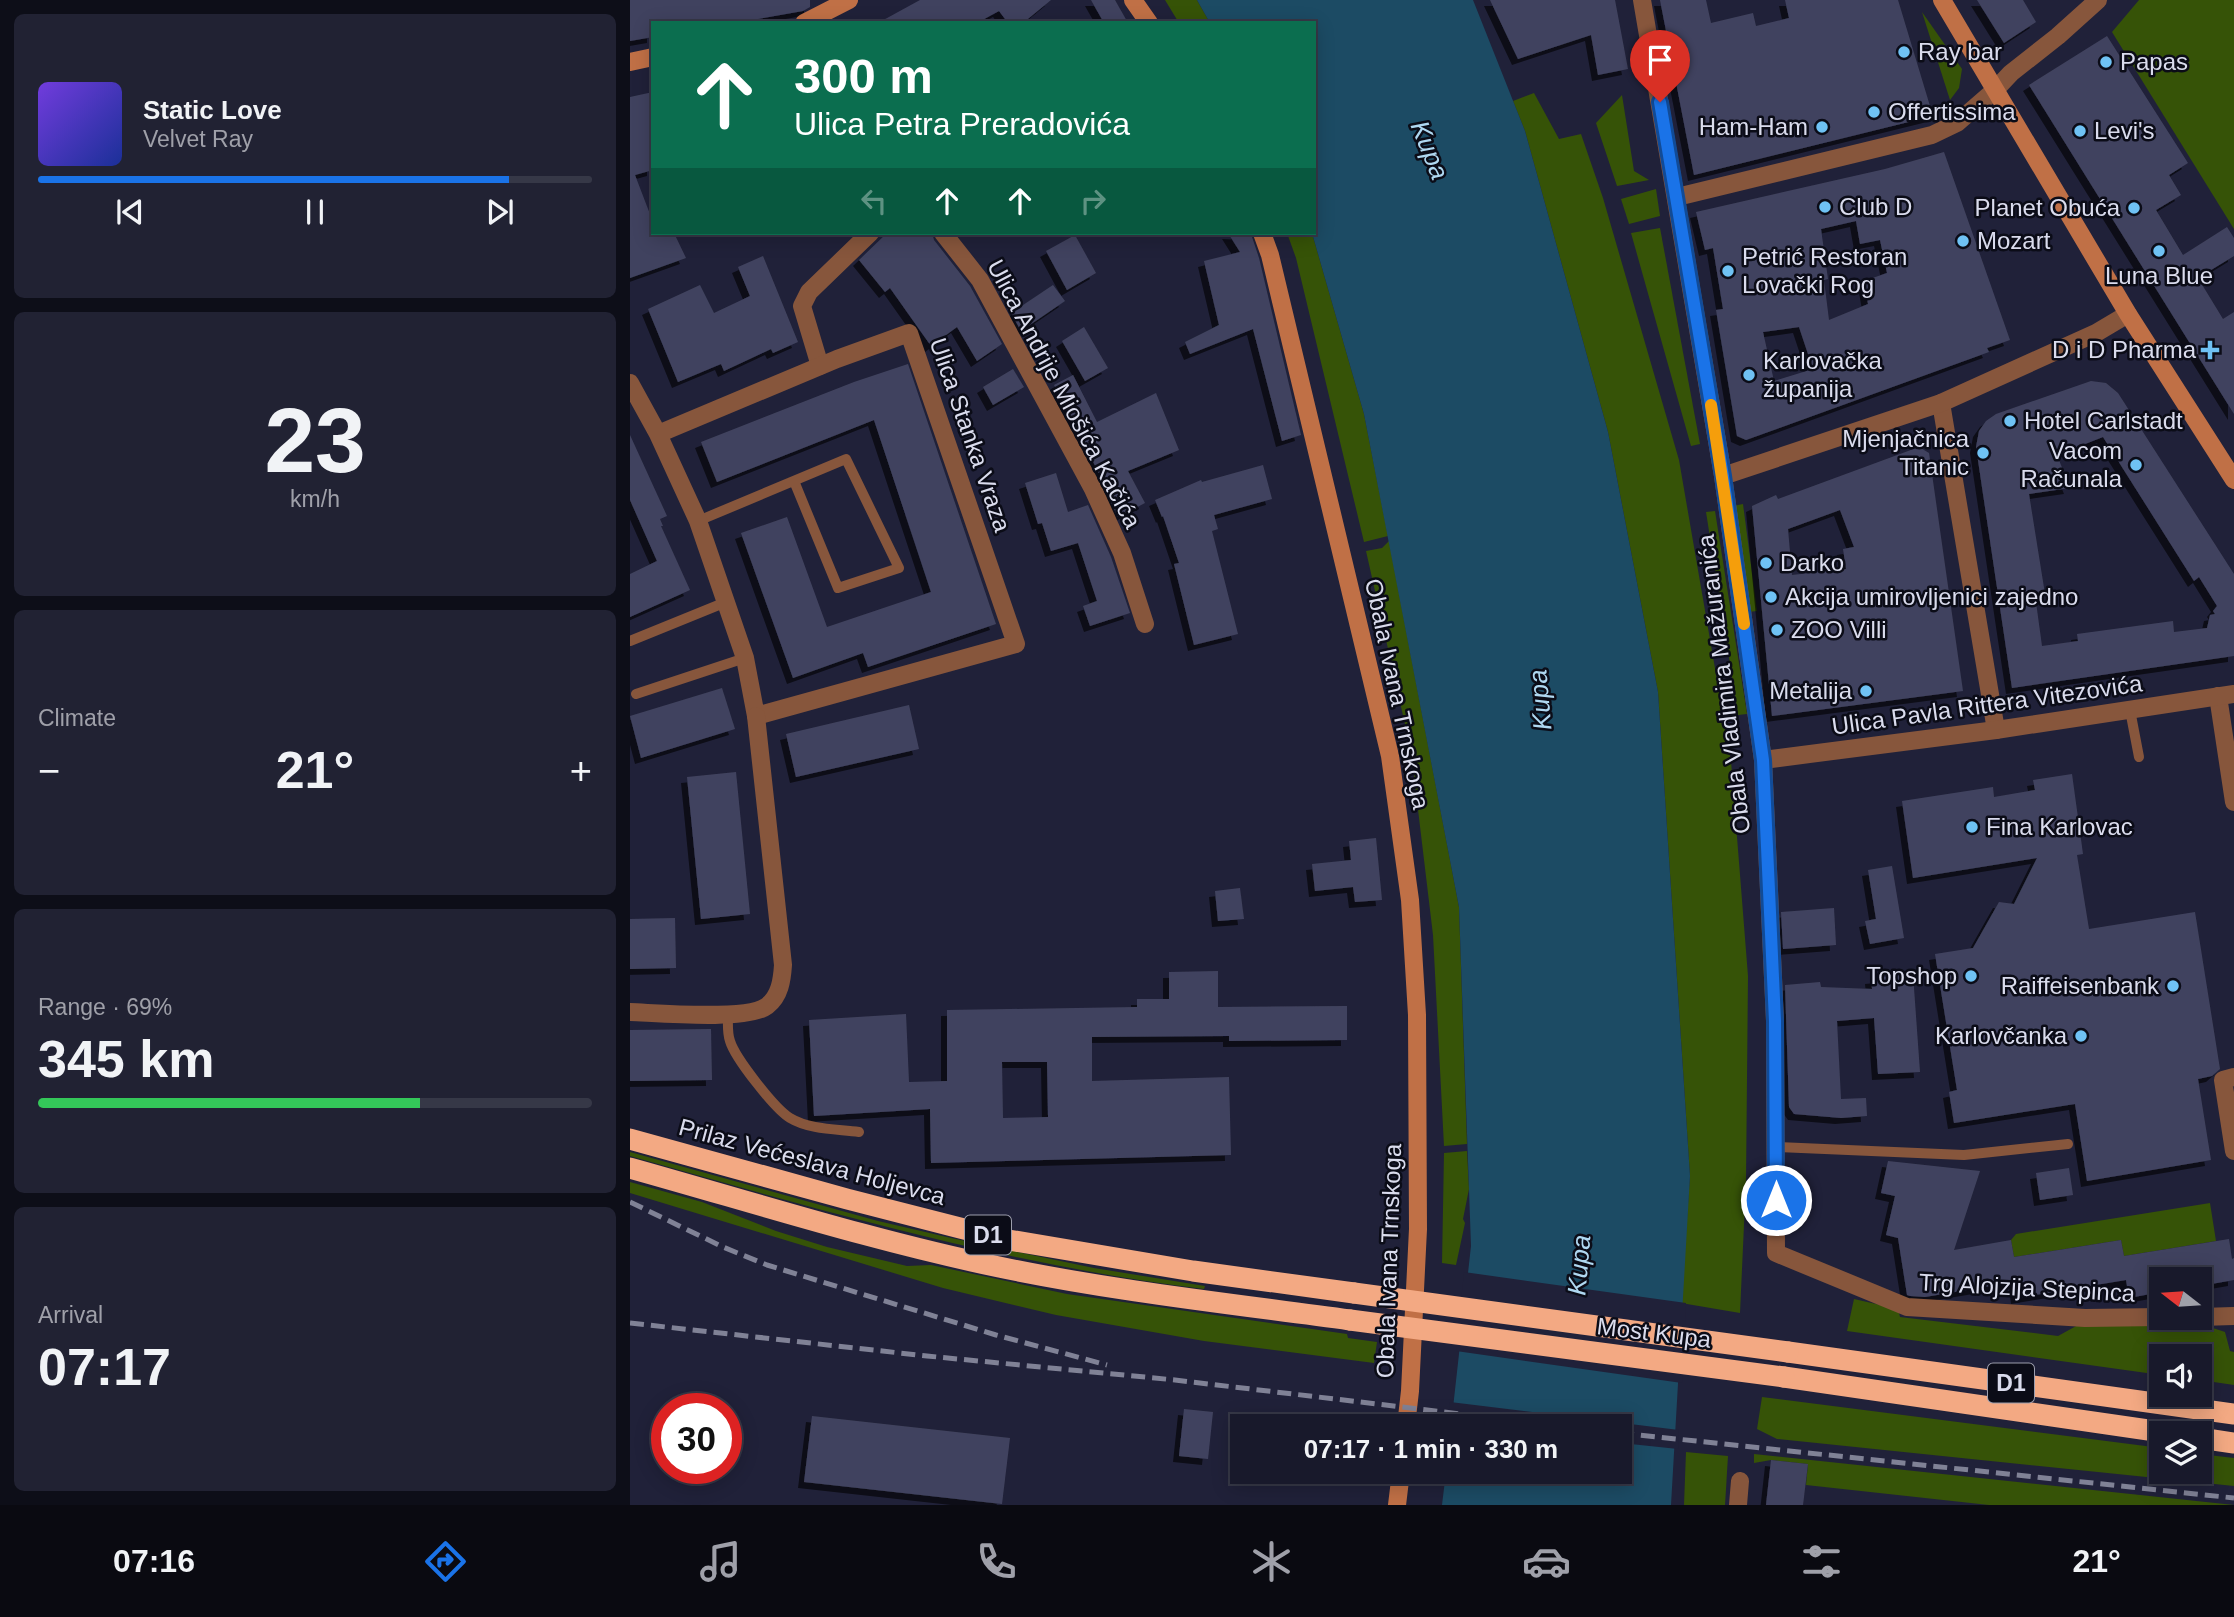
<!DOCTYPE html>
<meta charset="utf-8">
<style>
:root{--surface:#18192b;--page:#212233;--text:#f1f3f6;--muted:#9fa0a9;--line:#363847;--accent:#1a73e8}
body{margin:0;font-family:Arial,sans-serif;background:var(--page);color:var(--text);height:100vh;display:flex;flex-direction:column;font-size:26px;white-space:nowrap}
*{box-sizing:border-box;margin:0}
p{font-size:23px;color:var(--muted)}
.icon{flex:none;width:38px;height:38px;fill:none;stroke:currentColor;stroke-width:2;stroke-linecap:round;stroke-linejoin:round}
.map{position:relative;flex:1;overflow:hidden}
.drawer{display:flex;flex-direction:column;gap:14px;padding:14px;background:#0d0e18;width:630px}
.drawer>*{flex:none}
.top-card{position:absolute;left:21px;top:21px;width:665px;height:214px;border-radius:0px;box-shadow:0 4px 18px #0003,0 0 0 2px var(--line);background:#0b6e4f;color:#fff;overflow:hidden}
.needle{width:46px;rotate:287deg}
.buttons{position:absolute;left:1519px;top:1267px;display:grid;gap:14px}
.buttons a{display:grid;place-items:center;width:63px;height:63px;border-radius:0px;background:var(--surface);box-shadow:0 4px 18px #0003,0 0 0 2px var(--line);font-size:35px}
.speed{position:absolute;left:21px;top:1393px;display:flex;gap:14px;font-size:35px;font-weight:700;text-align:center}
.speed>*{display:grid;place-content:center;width:91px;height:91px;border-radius:50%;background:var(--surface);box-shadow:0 4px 18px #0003,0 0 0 2px var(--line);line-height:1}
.speed .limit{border:10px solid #d22;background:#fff;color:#111}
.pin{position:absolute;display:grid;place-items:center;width:60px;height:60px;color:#fff;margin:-72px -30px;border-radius:50% 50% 50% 0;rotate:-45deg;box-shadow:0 0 7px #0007}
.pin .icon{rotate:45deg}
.me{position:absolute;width:77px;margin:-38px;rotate:0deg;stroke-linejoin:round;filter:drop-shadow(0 0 5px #0008)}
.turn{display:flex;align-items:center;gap:24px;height:147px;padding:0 28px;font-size:32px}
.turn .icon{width:91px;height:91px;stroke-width:2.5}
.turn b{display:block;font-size:49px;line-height:60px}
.lanes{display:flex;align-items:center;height:66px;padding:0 28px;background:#0003;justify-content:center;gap:35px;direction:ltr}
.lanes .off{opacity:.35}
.big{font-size:52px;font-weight:600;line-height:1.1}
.drawer .card{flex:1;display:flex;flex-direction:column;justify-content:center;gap:10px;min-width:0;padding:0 24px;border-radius:10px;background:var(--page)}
.drawer .dial{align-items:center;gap:0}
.dial b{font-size:91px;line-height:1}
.song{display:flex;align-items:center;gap:21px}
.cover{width:84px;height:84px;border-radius:10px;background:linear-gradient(135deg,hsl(260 70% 55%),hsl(230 70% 35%))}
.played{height:7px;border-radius:4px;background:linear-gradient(90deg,var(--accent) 85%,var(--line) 85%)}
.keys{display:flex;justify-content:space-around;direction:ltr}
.heat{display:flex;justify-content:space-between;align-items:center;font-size:38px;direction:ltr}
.charge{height:10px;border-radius:5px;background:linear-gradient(90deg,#34c759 69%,var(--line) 0)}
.trip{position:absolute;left:600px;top:1414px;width:402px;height:70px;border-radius:0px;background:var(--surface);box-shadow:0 4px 18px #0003,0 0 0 2px var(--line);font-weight:600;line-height:70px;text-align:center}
.menu{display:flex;height:112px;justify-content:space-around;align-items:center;background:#0a0a11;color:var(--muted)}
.menu .icon{width:49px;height:49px}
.menu .current{color:var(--accent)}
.menu b{font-size:32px;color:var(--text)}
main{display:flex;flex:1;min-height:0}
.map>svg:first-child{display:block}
.green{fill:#365307}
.water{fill:#1c4b64}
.pier{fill:#202139}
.building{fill:#41435e;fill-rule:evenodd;filter:url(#shadow)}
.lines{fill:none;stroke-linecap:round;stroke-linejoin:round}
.lane{stroke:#87563c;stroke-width:10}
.street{stroke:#87563c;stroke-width:18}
.secondary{stroke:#c07046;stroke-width:18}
.highway{stroke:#f3a983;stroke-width:21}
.rail{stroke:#808296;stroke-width:5;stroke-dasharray:14 7;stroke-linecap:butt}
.highway-bridge{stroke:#f3a983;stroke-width:21}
.route-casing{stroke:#114b97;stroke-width:18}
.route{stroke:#1a73e8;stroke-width:12}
.slow{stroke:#f59e0b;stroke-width:12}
.poi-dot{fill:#6fc2f4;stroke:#0b0c17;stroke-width:2.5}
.labels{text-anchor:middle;stroke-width:5;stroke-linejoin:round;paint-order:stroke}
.shield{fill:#0b0c17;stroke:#9c9ead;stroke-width:2}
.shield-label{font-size:23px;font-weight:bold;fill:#dadced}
.poi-label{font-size:24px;fill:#dadced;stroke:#0b0c17;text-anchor:start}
.street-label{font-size:24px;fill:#dadced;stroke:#0b0c17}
.water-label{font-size:26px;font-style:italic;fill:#afd8f1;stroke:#0b0c17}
</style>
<main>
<section class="drawer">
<div class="card">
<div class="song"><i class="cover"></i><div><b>Static Love</b><p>Velvet Ray</p></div></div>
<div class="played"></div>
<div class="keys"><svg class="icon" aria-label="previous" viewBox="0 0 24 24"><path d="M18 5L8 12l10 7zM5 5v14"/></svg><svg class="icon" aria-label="pause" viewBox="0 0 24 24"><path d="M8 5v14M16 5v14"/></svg><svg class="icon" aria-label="next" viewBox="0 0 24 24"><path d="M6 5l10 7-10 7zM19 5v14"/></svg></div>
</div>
<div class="card dial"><b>23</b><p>km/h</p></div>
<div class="card"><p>Climate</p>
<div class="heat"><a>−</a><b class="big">21°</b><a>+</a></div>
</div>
<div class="card"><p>Range · 69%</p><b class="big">345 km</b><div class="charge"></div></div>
<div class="card"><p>Arrival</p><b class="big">07:17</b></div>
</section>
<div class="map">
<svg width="1604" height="1505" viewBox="0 0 1604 1505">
<defs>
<filter id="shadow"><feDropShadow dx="-6" dy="6" stdDeviation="0" flood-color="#0009"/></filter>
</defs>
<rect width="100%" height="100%" fill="#202139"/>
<g class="green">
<polygon points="535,0 567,0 580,23 549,23"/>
<polygon points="1509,0 1604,0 1604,229 1482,32"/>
<polygon points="1292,12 1332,69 1329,88 1320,100"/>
<polygon points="904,93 929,139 951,134 973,198 1049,460 1101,761 1118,976 1116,1181 1110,1313 1051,1303 1060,1176 1028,692 978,432 895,131 883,101"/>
<polygon points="992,95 1004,171 1019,180 987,186 966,123"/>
<polygon points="1026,189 1030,216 999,224 991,199"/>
<polygon points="1030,228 1070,444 1061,446 1001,233"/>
<polygon points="657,233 682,233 734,414 758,536 734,542 666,258"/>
<polygon points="1113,504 1127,611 1118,612 1103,506"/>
<polygon points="1085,511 1117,714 1108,715 1076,512"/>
<polygon points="759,541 829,907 837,1144 814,1146 803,935 781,751 736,551 752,548"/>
<polygon points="837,1151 839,1189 833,1219 835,1223 826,1265 812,1263 814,1153"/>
<path d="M0,1152l248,69 73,17 143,30 111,18 -1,3c-196,-24 -385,-79 -574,-133z"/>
<polygon points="0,1182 72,1202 146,1231 197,1247 277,1266 301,1265 437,1294 717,1334 718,1338 747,1342 744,1363 574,1341 426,1315 313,1288 0,1193"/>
<polygon points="1580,1203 1586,1241 1494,1256 1491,1240 1384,1257 1381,1240 1386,1234"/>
<polygon points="1224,1299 1268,1309 1270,1317 1428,1336 1448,1325 1580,1327 1595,1332 1600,1351 1604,1352 1604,1385 1570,1380 1570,1356 1531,1356 1531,1375 1217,1331"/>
<polygon points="1132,1397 1531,1448 1531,1472 1570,1472 1570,1454 1604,1458 1604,1486 1147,1439 1127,1429"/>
<polygon points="1056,1452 1098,1456 1095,1505 1054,1505"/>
<polygon points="1124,1454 1604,1505 1359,1505 1176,1485 1178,1464 1141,1460 1124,1463"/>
</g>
<polygon class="water" points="567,0 843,0 895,131 978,432 1028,692 1060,1176 1041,1505 812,1505 816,1472 990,1472 990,1426 821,1426 841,1246 829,907 734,414 682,233 684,233 684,23 580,23"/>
<g class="pier">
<polygon points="834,1272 1056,1303 1052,1383 826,1351"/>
<polygon points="820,1402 1049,1430 1048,1449 991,1443 990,1426 818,1425"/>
</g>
<g class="building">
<polygon points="0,0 180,0 180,7 173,11 105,23 23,23 23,37 0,41"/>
<polygon points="290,0 421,0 393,23 378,23 369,11 347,23 248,23"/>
<polygon points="461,0 485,0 498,23 474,23"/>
<polygon points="860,0 985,0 998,69 968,75 961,35 888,59"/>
<polygon points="1030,0 1076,0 1081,23 1123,13 1126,26 1159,18 1155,0 1268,0 1303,116 1064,175"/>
<polygon points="1347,0 1393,0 1406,22 1374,43"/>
<polygon points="1477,36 1558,163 1539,175 1551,195 1526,210 1553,255 1597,227 1604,238 1604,256 1568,278 1593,319 1604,312 1604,414 1399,85"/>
<polygon points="23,92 23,170 5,175 23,222 23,233 27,233 28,237 44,233 56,258 0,278 0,97"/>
<path d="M1314,152l66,188 -23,8 2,4 -243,88 -9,-4 -21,-126 7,-1 -10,-61 -8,2 -9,-38 189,-43zM1226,221l4,23 20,-4 7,33 -23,8 4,23 -39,16 -5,-40 4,-1 -7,-50zM1169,327l14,42 -39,12 -11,-49z"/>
<polygon points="257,233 302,233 304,240 340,286 372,344 347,361 327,327 301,346 260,288 255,292 229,260"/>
<polygon points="598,233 621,234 629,258 671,435 652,441 623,329 560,354 555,342 589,325 574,261 610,252"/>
<polygon points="445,235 466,273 437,290 416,251"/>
<polygon points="133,256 168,342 143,353 141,349 94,371 91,364 48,382 18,309 70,285 84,313 120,296 108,267"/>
<polygon points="423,285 435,301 391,331 381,313"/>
<polygon points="454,327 478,368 455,381 432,341"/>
<polygon points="278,364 366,624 238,667 233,653 163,678 111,533 157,517 197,627 301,592 244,420 87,482 71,442 224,382"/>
<polygon points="383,369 394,387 363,405 353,387"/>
<polygon points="443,375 467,422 526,393 549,450 498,471 515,503 488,517 479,498 481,497 424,385"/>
<path d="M1461,381l15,2 12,10 116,181v82l-222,32 -36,-241 3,-16 7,-10 10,-7zM1473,437l91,144 5,-4 18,29 -4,5 2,3 -5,1 -3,13 -33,4 -1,-11 -96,13 1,7 -36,5 -7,-51 10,-1 -16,-100 41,-6 -13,-33z"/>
<polygon points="0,435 37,516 30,519 33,526 31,526 60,590 0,617 0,574 27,561 0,500"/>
<path d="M1289,447l10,6 34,238 -191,25 -20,-210 24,-11 2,4zM1210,510l14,37 -11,2 3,20 -54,6 -4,-46z"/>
<polygon points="633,465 642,499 584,515 588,529 582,531 608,634 564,645 544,564 549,563 533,516 532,517 525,500 571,480 572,482"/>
<polygon points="426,473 438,512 458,505 481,557 500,613 460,626 453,606 467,601 448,543 421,551 412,523 408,524 395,483"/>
<polygon points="92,688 105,729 11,758 0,716"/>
<polygon points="279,705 289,749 166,777 156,734"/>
<polygon points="106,772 120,914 71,919 57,777"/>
<polygon points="1442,774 1453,854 1447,855 1459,929 1565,912 1590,1069 1582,1076 1568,1079 1581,1160 1457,1181 1445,1104 1324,1123 1319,1092 1327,1090 1305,954 1343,948 1369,902 1384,904 1407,858 1283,878 1272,801 1363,787 1364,797 1405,790 1403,780"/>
<polygon points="746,838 752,900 725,902 723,887 685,891 682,864 721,860 719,841"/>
<polygon points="1262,866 1274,938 1240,944 1235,921 1246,919 1238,870"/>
<polygon points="610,888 614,919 588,921 585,891"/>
<polygon points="1204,908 1206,945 1153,949 1151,912"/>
<polygon points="45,918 46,968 0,969 0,919"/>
<path d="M588,971v36l129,-1v34l-118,1v-5l-137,1v44l137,-4 2,78 -300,8 -1,-54 -116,7 -5,-96 97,-6 3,68 38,-1v-71l190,-3v-8h32v-27zM372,1062h45l1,55 -45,1z"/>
<polygon points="1283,974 1290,1072 1248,1074 1244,1018 1207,1021 1211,1099 1236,1098 1237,1116 1211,1118 1164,1114 1159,1107 1155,985 1190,982 1191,987 1242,989 1241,978"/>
<polygon points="81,1029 82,1080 0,1081 0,1030"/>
<polygon points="1258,1161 1350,1171 1324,1250 1381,1240 1384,1257 1491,1240 1494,1256 1599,1239 1602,1259 1604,1258 1604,1280 1570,1286 1570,1279 1531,1279 1531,1292 1499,1298 1496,1280 1387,1298 1385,1282 1295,1297 1280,1296 1277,1295 1268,1238 1256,1235 1265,1196 1251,1193"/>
<polygon points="1439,1168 1443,1195 1410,1200 1406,1173"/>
<polygon points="554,1409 583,1412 578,1459 549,1456"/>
<polygon points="182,1416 380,1438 372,1504 174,1482"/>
<polygon points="1141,1460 1178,1464 1173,1505 1136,1505"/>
</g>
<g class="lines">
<g class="lane">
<polyline points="68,521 216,459 269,568 208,588 164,481"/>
<polyline points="0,641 96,602"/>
<polyline points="6,694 115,658"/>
<polyline points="1500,710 1509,757"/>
<path d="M98,1014c0,9 -1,19 2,27 5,17 45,68 60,77 20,12 47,11 69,14"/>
<polyline points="1147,1147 1334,1155 1438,1144"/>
</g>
<g class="street">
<polyline points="1012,0 1093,476 1133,760 1145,1021 1146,1253 1277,1307 1455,1318 1531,1317"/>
<polyline points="1047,197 1302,135 1327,123 1365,90 1381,73 1428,36 1468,0"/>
<polyline points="313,233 350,280 463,489 492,553 515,624"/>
<polyline points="190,366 172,306 179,292 240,233"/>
<polyline points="0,383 28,434 68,521 115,658 126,716 386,644 279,333 207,359 28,434"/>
<polyline points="1311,403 1366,730"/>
<polyline points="1093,476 1311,403 1466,333 1498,314"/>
<polyline points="1588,696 1604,802"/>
<polyline points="1133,760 1366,730 1604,694"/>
<path d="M0,1012c28,1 118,9 137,-6 13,-10 15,-26 16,-41l-27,-249"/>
<polyline points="1604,1077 1593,1080 1604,1151"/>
<polyline points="1570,1317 1604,1316"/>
<polyline points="1108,1505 1110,1481"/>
</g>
<g class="secondary">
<polyline points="503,0 519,23"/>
<polyline points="1312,0 1498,314 1604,480"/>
<polyline points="174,23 219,0"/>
<polyline points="0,62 23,57"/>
<polyline points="632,233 640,255 760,756 780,900 787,1015 788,1229 780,1391 776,1426"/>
<polyline points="767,1505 771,1472"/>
</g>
<g class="highway">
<polyline points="0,1139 217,1199 373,1239 563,1271 724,1293"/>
<path d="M0,1168c122,34 244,73 369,99 115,24 234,37 351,53"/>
<polyline points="1158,1352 1604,1414"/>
<polyline points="1154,1377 1539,1433"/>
<polyline points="1570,1438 1604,1443"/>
</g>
<g class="rail">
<polyline points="0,1202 93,1247 137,1265 366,1335 477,1365"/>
<polyline points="0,1323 297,1356 545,1380 932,1426"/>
<polyline points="990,1433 1604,1498"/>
</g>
<g class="highway-bridge">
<polyline points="724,1293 1158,1352"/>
<polyline points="720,1320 1154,1377"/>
</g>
</g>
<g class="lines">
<g class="route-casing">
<polyline id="route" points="1030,102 1093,476 1133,760 1145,1021 1146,1200"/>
</g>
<use href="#route" class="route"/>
<polyline class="slow" points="1081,405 1114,624"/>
</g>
<g class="poi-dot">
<circle cx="1274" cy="52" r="7"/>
<circle cx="1476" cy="62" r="7"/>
<circle cx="1244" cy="112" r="7"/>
<circle cx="1192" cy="127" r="7"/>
<circle cx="1450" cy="131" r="7"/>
<circle cx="1195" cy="207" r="7"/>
<circle cx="1504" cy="208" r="7"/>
<circle cx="1333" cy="241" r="7"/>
<circle cx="1529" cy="251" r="7"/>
<circle cx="1098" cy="271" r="7"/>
<path d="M1576.5 339.5h7v7h7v7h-7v7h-7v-7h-7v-7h7z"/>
<circle cx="1119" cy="375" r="7"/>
<circle cx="1380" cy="421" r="7"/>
<circle cx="1353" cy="453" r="7"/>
<circle cx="1506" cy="465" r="7"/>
<circle cx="1136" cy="563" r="7"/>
<circle cx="1141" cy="597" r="7"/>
<circle cx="1147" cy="630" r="7"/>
<circle cx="1236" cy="691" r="7"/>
<circle cx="1342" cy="827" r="7"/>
<circle cx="1341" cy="976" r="7"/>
<circle cx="1543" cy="986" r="7"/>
<circle cx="1451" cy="1036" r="7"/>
</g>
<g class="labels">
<g class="shield">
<rect x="335" y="1215.5" width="46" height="39" rx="5"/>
<rect x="1358" y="1363.5" width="46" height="39" rx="5"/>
</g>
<g class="shield-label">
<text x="358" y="1243">D1</text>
<text x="1381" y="1391">D1</text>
</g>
<g class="poi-label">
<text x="1288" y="60">Ray bar</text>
<text x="1490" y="70">Papas</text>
<text x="1258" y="120">Offertissima</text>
<text x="1178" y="135" text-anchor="end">Ham-Ham</text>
<text x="1464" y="139">Levi's</text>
<text x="1209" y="215">Club D</text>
<text x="1490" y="216" text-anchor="end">Planet Obuća</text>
<text x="1347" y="249">Mozart</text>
<text x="1112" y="265">Petrić Restoran<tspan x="1112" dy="28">Lovački Rog</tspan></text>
<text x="1529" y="284" text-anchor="middle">Luna Blue</text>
<text x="1566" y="358" text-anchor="end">D i D Pharma</text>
<text x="1133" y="369">Karlovačka<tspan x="1133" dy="28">županija</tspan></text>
<text x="1394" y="429">Hotel Carlstadt</text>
<text x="1339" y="447" text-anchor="end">Mjenjačnica<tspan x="1339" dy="28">Titanic</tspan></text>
<text x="1492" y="459" text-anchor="end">Vacom<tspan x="1492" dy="28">Računala</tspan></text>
<text x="1150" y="571">Darko</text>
<text x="1155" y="605">Akcija umirovljenici zajedno</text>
<text x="1161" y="638">ZOO Villi</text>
<text x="1222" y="699" text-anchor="end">Metalija</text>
<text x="1356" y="835">Fina Karlovac</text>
<text x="1327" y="984" text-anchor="end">Topshop</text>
<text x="1529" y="994" text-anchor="end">Raiffeisenbank</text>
<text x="1437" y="1044" text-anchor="end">Karlovčanka</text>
</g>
<g class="street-label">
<text transform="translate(434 394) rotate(62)" y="8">Ulica Andrije Miošića Kačića</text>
<text transform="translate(340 435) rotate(71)" y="8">Ulica Stanka Vraza</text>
<text transform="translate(1094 684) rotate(-97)" y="8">Obala Vladimira Mažuranića</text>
<text transform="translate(767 694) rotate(78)" y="8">Obala Ivana Trnskoga</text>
<text transform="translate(1357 705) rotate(-8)" y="8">Ulica Pavla Rittera Vitezovića</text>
<text transform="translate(182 1162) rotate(15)" y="8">Prilaz Većeslava Holjevca</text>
<text transform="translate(759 1261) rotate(-88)" y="8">Obala Ivana Trnskoga</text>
<text transform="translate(1397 1288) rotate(3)" y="8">Trg Alojzija Stepinca</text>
<text transform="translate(1024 1333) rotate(7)" y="8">Most Kupa</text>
</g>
<g class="water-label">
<text transform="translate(800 150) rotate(68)" y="9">Kupa</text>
<text transform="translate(910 700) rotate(-95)" y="9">Kupa</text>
<text transform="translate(949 1265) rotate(-85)" y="9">Kupa</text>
</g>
</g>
</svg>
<div class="buttons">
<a><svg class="needle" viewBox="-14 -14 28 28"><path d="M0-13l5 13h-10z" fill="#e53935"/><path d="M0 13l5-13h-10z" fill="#9fa0a9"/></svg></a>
<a><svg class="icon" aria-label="sound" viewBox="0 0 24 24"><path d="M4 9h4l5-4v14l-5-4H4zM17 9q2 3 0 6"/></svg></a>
<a><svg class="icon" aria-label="layers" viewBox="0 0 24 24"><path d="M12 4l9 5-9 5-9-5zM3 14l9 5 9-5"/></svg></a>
</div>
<div class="speed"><div class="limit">30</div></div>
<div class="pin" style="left:1030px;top:102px;background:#d93025"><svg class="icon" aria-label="arrive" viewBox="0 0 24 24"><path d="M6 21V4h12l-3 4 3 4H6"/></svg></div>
<svg class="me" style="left:1146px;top:1200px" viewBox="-20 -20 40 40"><circle r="17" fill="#1a73e8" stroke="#fff" stroke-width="3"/><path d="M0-11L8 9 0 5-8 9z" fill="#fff"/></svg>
<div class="trip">07:17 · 1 min · 330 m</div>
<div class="top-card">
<div class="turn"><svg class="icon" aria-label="ahead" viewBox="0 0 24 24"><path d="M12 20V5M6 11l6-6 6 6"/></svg><div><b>300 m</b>Ulica Petra Preradovića</div></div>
<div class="lanes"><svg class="icon off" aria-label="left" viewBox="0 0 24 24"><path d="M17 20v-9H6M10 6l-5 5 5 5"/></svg><svg class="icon" aria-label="ahead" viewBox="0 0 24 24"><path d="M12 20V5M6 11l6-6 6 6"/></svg><svg class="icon" aria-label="ahead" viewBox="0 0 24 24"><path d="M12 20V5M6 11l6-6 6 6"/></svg><svg class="icon off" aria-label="right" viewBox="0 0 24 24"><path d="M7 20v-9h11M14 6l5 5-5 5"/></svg></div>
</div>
</div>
</main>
<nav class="menu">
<b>07:16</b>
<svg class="icon current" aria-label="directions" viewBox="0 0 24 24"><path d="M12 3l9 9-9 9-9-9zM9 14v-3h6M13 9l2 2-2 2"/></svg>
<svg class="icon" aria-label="music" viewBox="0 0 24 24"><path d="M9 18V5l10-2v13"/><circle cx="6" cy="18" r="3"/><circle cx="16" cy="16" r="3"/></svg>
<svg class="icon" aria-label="phone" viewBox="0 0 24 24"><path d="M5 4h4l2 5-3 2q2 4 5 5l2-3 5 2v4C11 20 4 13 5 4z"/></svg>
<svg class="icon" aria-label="climate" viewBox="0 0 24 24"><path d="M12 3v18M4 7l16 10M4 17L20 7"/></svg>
<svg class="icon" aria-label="car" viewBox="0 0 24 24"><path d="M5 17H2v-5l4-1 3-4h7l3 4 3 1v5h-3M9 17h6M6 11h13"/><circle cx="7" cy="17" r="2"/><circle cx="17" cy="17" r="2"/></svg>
<svg class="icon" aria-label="filters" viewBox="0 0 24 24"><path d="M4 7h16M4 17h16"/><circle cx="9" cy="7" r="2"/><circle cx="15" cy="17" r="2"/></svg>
<b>21°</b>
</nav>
